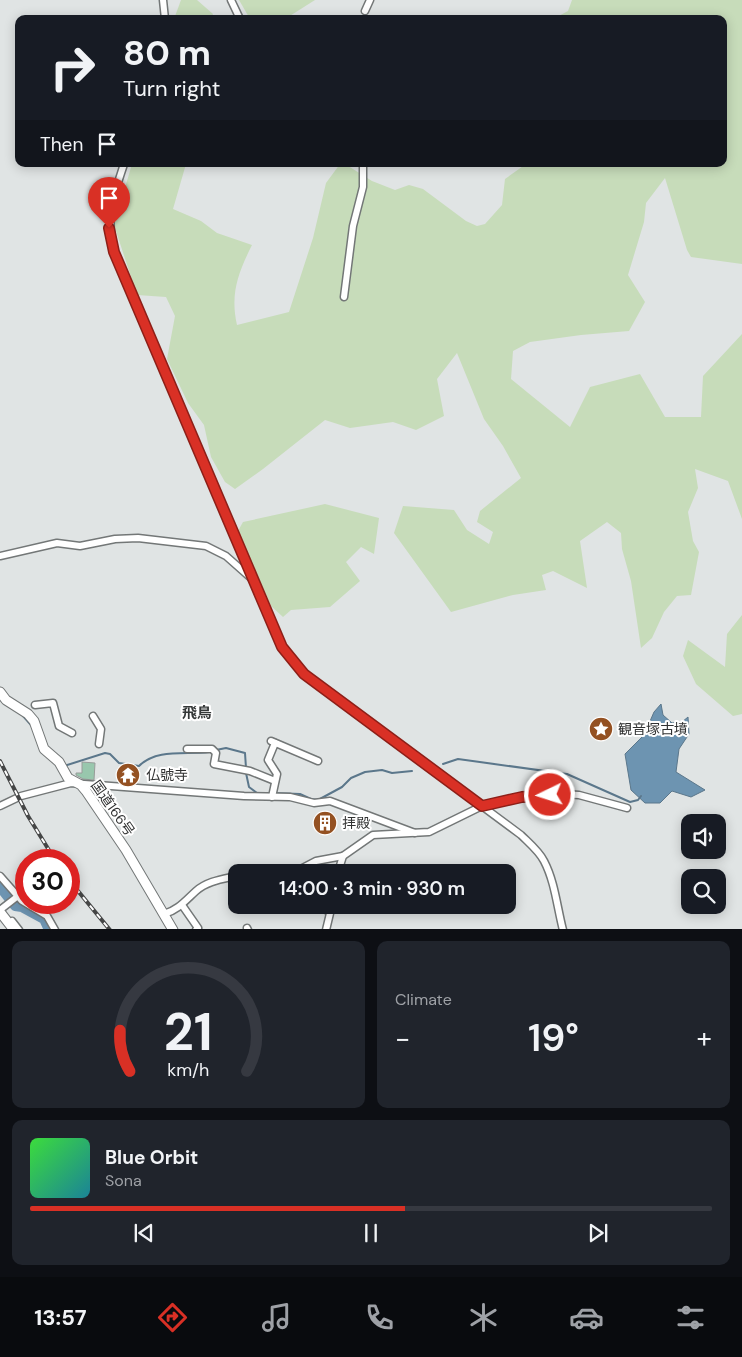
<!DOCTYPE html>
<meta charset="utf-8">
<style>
:root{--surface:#171b24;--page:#20242c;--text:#f1f3f6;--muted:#9ea1a6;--line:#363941;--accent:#d93025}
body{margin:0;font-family:"DM Sans","Noto Sans JP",sans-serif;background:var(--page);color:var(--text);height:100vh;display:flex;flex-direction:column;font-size:19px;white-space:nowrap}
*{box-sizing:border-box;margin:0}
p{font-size:16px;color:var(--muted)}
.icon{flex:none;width:28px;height:28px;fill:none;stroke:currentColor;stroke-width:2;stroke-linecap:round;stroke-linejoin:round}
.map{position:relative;height:929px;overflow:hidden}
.side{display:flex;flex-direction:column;gap:12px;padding:12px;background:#0d0f14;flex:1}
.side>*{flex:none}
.banner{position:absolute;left:15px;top:15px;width:712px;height:152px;border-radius:10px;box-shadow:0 2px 12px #0003;background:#171b24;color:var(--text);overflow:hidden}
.tools{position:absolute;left:681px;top:814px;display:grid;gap:10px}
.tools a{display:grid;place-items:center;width:45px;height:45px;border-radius:10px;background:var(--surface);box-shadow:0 2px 12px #0003;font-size:25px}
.speed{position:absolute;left:15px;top:849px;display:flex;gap:10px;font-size:25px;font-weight:700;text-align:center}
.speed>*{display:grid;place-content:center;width:65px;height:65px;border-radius:50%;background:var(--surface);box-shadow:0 2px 12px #0003;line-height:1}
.speed .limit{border:8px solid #d22;background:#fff;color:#111}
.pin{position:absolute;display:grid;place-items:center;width:42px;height:42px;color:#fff;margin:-51px -21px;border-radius:50% 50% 50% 0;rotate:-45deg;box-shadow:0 0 5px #0007}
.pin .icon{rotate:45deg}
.me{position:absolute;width:55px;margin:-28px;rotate:266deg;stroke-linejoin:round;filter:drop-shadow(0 0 4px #0008)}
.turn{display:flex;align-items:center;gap:18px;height:105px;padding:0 25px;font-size:22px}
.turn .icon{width:65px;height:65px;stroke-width:2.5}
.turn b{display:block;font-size:35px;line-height:42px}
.then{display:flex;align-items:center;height:48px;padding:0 25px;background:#0003;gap:10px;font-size:19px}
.big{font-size:38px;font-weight:600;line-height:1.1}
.side .tile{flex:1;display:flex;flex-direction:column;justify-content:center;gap:8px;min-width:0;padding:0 18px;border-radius:10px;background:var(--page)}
.side .dial{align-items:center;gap:0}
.dial svg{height:130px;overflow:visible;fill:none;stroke:var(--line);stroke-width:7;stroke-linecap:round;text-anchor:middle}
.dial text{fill:var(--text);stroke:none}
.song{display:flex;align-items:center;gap:15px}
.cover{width:60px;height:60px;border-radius:8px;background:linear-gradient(135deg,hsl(120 70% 55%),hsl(190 70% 35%))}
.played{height:5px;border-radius:2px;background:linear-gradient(90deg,var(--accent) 55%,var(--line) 55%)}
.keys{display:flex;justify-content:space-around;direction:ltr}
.heat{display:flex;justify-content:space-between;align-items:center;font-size:28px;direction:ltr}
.side .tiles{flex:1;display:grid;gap:12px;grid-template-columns:1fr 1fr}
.tile:last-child{grid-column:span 2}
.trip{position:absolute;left:228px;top:864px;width:288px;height:50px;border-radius:10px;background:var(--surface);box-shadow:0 2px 12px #0003;font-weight:600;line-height:50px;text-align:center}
.tabs{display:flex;height:80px;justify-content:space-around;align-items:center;background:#090b0e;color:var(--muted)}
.tabs .icon{width:35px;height:35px}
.tabs .selected{color:var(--accent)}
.tabs b{font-size:22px;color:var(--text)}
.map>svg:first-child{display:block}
.green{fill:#c7dcba}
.water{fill:#6d94b1;stroke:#5b778b}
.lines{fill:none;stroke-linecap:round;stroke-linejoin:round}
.stream{stroke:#5b778b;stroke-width:2}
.river{stroke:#6d94b1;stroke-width:10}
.building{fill:#98c7ad;stroke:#989c9a}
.minor-casing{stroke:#737777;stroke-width:9}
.highway-casing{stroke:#737777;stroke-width:11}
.minor{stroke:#fff;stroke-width:6}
.highway{stroke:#fff;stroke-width:9}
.rail-casing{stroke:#454646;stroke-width:4}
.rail{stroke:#fff;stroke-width:2;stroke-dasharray:5.5;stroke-linecap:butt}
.route-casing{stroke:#8d1f18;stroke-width:12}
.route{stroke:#d93025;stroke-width:9}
.labels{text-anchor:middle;stroke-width:4;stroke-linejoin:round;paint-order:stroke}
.poi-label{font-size:14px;fill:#313232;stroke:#fff;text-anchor:start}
.street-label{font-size:14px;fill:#313232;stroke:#fff}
.neighbourhood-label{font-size:15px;font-weight:bold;fill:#353838;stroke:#fff}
</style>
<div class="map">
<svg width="742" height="930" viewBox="0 0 742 930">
<rect width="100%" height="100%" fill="#e0e4e4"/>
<g class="green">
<polygon points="181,0 197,0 213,14 211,19 174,19"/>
<polygon points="239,0 315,0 285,19 250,19"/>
<path d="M572,0h170v264l-51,-7 -4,-7 -22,-72 -19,25 -2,19 -16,53 17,27 -16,29 -48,4 -51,7 -17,9 -2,28 59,48 20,-40 50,-13 25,43h36l2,-41 39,-42v185l-14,-38 -33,-12 3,19 -10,24 5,29 6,11 -8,43 -14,1 -13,16 -12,26 -11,10 -10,-67 -9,-32 -1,-16 -14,-11 -27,19 7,47 -34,-17 -11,4 4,15 -33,5 -62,17 -57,-79 9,-27 51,4 13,20 22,14 4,-12 -16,-10 3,-11 41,-33 -18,-32 -19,-27 -27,-66 -20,26 7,37 -28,14 -23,-8 -43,6 -25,-8 -62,49 -28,20 -10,-7 -14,-25 -7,-32 -16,-22 -21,-44 8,-43 -9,-19 -29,-2 -23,-70 18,-61h54l-13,45 28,12 16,12 35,12c-14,28 -22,49 -15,80l52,-13 24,-74 13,-55 14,-19h5l27,17 23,9 14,-5 14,4 43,32 11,5 8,-2 17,-19 3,-26 21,-15h198v-145h-171l15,-8z"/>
<polygon points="325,504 379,518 374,554 361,547 346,562 360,581 330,607 291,610 283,617 271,606 238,531 243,522"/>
<polygon points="742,615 742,714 733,716 696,684 683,656 688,640 725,667 727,634"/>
</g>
<polygon class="water" points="661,704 663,715 672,723 682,722 688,717 689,734 679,749 676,772 705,790 691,797 672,791 660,803 645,803 631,790 625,754 644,735 654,712"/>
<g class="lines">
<g class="stream">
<polyline points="23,716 31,725"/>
<polyline points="216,750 226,748 245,753 246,768"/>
<polyline points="443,764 458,759 567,774 630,802 638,800 641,796"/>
<path d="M64,766l41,-13 5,1 9,9 20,3c18,-18 47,-11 70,-14"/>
<polyline points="246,773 249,787 257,793"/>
<polyline points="274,793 300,794 311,799 318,800 342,787 351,778 365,772 382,770 392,773 412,771"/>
</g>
<polyline class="river" points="0,887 15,906 22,907 44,919 49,930"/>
</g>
<polygon class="building" points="82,762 95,763 94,780 83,779 76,775 76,773 82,773"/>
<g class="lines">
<g class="minor-casing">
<g id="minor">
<polyline points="163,0 165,19"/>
<polyline points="231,0 240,19"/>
<polyline points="365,11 370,0"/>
<path d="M124,164c-12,37 -18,49 -10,88l168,395 22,27 217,161c8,8 18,16 23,26 11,21 13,46 19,69"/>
<polyline points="344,297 353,226 363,187 363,164"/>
<polyline points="0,556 57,543 80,546 115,539 138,538 206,546 226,556 252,579"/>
<polyline points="35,705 53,703 59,726 72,733"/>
<polyline points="93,716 101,729 99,744"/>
<polyline points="271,741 318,761"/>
<polyline points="187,749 212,749 216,753 214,764 250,771 275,781"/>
<polyline points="272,797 277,774 268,760 275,743"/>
<polyline points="0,806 21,796 71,783 244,796 290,797 314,803 330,801 415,833"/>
<polyline points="249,872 277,869 295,872 316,861 343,856"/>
<polyline points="338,872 343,856 373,835 429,832 482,806 511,799 564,794 579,795 627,808"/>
<polyline points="0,876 22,901 47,916 55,930"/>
<polyline points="182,905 198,928 196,930"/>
<polyline points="315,905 330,912"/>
<polyline points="0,910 18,896"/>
<path d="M164,914c14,-4 21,-13 32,-23 11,-10 27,-12 40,-15"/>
<polyline points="12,921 19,930"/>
<polyline points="247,928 248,930"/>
<polyline points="326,930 332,905"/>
</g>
</g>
<g class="highway-casing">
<g id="highway">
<polyline points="0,692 6,700 28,714 34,721 44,749 59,762 68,778 81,785 86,791 126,850 173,930"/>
<polyline points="0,912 14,930"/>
</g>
</g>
<use href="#minor" class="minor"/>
<use href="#highway" class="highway"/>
<g class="rail-casing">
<g id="rail">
<polyline points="0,761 28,816 55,860"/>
<polyline points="69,880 110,930"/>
</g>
</g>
<use href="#rail" class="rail"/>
</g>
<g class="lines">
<g class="route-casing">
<polyline id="route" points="109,228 114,252 282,647 304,674 482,806 522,797 550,795"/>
</g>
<use href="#route" class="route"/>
</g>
<defs>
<g id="sight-disc" transform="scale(1.25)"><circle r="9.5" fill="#945122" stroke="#fff"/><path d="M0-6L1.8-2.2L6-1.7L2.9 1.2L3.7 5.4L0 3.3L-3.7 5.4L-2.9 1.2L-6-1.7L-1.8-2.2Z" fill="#fff"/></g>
<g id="temple-disc" transform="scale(1.25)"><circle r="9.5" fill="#945122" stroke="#fff"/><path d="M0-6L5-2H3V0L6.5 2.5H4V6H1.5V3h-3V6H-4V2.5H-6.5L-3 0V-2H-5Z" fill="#fff"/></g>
<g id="building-disc" transform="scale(1.25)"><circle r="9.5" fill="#945122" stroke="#fff"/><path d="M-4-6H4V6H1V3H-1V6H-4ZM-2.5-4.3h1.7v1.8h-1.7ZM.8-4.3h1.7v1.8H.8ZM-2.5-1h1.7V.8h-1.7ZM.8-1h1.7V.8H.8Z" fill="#fff"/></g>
</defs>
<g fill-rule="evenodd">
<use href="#sight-disc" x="601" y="729"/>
<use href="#temple-disc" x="128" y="775"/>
<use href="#building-disc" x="325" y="823"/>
</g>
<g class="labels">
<g class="poi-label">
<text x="618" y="734">観音塚古墳</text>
<text x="146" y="780">仏號寺</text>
<text x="342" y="828">拝殿</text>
</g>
<g class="street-label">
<text transform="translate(113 808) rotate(55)" y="5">国道166号</text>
</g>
<g class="neighbourhood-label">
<text x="197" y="718">飛鳥</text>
</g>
</g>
</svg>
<div class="tools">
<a><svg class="icon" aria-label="sound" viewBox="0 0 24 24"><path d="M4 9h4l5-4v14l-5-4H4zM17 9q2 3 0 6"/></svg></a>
<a><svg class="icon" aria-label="search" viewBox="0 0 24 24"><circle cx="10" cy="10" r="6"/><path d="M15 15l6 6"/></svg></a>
</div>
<div class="speed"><div class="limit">30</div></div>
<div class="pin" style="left:109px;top:228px;background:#d93025"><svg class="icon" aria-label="arrive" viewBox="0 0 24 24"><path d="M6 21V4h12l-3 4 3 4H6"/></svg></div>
<svg class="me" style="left:550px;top:795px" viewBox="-20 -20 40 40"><circle r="17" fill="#d93025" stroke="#fff" stroke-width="3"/><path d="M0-11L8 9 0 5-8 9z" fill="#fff"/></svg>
<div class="trip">14:00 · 3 min · 930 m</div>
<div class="banner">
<div class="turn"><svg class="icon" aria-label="right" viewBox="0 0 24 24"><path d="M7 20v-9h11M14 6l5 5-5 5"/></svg><div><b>80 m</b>Turn right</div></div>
<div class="then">Then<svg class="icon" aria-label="arrive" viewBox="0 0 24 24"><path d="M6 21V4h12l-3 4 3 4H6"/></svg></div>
</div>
</div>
<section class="side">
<div class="tiles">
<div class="tile dial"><svg viewBox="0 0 100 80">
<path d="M14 69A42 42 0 1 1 86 69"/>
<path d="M14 69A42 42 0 0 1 8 44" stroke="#d93025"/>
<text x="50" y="56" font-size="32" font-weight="700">21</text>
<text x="50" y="72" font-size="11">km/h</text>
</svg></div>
<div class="tile"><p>Climate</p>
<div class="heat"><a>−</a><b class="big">19°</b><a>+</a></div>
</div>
<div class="tile">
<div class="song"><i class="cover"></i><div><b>Blue Orbit</b><p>Sona</p></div></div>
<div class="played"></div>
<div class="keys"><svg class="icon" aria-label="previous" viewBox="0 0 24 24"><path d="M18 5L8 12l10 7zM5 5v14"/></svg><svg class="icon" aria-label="pause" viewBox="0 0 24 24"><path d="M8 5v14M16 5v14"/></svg><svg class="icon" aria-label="next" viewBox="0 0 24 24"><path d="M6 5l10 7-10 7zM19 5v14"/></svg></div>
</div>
</div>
</section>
<nav class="tabs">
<b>13:57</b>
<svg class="icon selected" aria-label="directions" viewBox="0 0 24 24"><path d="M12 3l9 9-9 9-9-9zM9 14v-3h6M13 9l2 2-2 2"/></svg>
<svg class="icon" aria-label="music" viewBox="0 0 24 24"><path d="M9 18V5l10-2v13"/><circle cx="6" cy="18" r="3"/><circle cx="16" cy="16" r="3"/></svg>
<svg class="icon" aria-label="phone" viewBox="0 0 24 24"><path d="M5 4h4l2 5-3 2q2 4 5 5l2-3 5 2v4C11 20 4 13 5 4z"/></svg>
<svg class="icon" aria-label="climate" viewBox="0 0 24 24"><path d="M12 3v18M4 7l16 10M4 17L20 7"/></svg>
<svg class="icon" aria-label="car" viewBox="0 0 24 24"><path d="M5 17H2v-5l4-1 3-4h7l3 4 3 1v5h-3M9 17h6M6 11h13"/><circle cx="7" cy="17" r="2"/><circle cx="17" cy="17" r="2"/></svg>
<svg class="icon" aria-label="filters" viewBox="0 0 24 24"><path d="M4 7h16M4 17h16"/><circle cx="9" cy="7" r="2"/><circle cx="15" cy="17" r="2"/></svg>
</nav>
